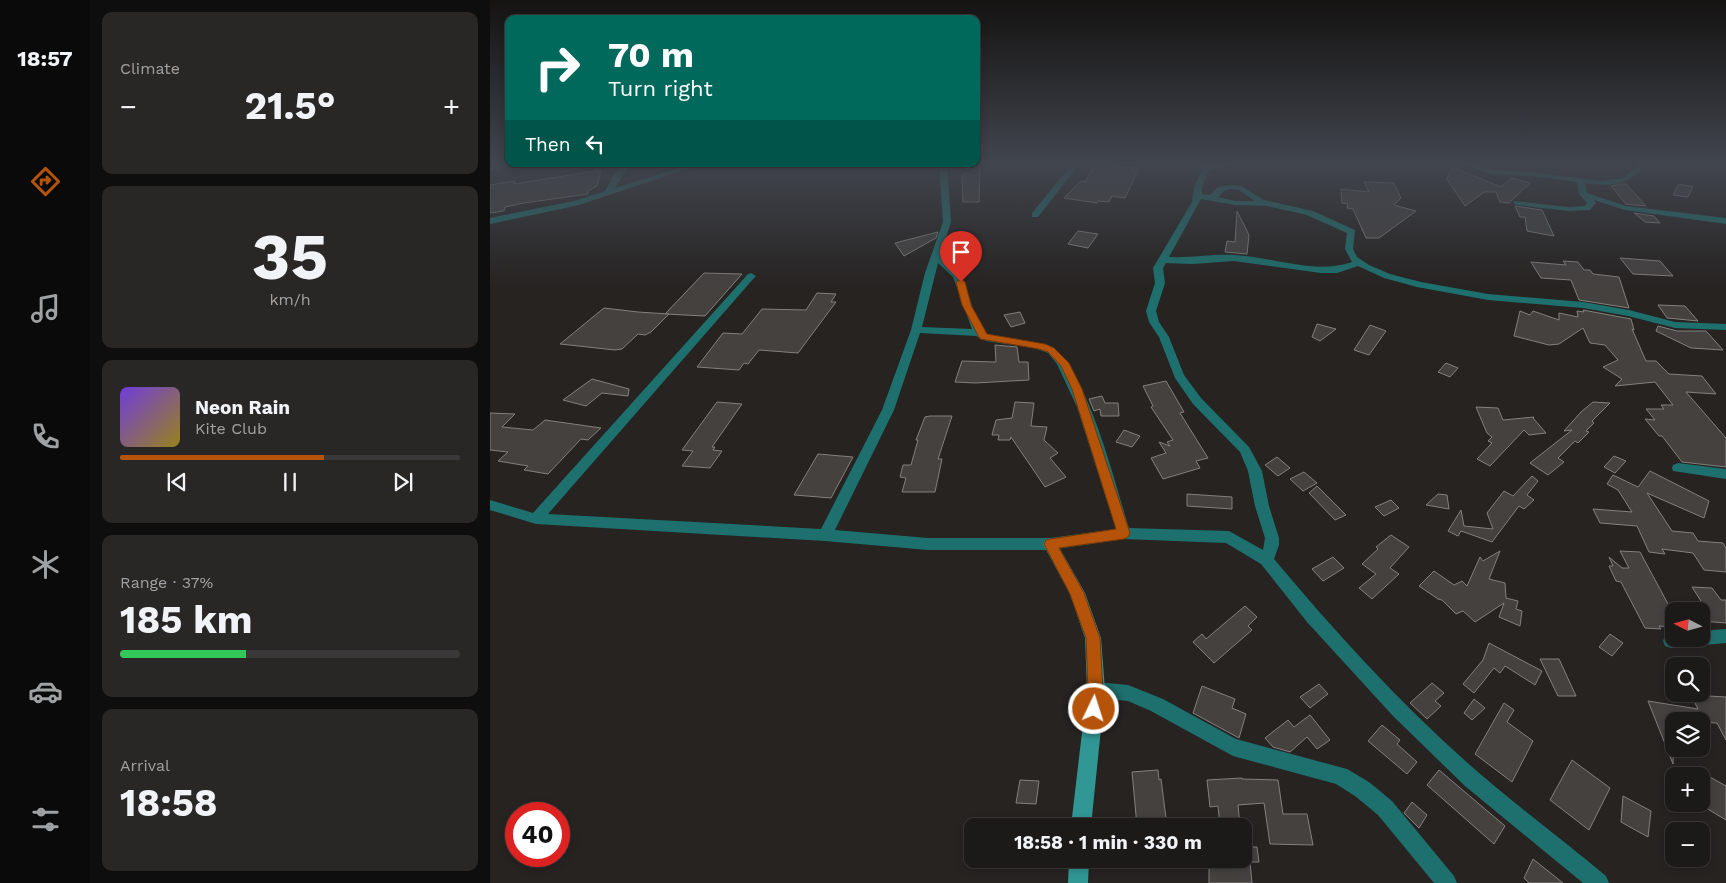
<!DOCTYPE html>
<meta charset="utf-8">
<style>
:root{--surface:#1c1a19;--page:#292726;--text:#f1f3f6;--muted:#a0a1a2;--line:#3a3838;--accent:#b45309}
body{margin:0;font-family:"Work Sans",sans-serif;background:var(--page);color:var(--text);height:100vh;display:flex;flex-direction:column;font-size:19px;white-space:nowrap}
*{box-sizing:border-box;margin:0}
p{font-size:16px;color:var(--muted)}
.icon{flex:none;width:28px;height:28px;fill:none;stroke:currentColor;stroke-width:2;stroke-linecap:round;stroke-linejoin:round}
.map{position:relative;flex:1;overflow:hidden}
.drawer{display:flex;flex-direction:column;gap:12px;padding:12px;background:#0f0e0e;width:400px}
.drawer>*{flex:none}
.hud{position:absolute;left:15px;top:15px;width:475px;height:152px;border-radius:10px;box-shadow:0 2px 8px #0003,0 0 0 1px var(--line);background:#00695c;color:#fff;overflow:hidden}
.needle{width:32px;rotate:276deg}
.controls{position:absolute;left:1175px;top:602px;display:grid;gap:10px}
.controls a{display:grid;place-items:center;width:45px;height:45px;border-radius:10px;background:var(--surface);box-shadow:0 2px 8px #0003,0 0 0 1px var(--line);font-size:25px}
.speed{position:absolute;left:15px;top:802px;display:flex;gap:10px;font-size:25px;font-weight:700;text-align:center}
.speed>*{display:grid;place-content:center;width:65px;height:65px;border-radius:50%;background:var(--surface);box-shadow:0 2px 8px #0003,0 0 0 1px var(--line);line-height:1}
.speed .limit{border:8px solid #d22;background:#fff;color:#111}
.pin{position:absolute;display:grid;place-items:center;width:42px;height:42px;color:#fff;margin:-51px -21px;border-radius:50% 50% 50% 0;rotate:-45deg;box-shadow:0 0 5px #0007}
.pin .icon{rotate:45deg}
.me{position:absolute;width:55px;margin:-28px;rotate:4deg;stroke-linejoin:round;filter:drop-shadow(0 0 4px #0008)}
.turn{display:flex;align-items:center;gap:18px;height:105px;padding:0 20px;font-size:22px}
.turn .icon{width:65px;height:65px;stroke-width:2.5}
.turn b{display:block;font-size:35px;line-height:42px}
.then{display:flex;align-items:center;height:48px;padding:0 20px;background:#0003;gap:10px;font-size:19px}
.big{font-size:38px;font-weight:700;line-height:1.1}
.drawer .tile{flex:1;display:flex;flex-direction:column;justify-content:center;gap:8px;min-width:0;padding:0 18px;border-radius:10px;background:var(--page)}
.drawer .dial{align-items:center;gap:0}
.dial b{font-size:65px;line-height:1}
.song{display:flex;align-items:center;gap:15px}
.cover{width:60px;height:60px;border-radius:8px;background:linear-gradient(135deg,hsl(260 70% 55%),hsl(50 70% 35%))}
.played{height:5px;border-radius:2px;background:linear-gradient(90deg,var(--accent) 60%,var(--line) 60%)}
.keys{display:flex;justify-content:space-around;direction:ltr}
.heat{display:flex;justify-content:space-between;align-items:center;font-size:28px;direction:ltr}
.charge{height:8px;border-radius:4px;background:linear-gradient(90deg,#34c759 37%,var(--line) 0)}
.trip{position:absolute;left:474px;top:818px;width:288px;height:50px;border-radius:10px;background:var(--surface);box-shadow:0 2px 8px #0003,0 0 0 1px var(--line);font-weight:700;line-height:50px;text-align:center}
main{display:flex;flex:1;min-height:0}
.tab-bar{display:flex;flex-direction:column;width:90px;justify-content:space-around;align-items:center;background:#0b0a0a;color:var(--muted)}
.tab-bar .icon{width:35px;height:35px}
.tab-bar .selected{color:var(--accent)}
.tab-bar b{font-size:22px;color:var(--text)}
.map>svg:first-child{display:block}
.building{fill:#44413f;stroke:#83807e}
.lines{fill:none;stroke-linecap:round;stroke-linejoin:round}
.street{fill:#1d706e;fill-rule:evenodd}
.secondary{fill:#309795;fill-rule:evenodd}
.route{fill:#b45309;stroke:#753606}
</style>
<main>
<nav class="tab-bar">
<b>18:57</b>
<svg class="icon selected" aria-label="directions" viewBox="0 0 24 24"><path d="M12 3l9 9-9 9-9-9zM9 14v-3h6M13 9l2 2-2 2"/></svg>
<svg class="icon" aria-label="music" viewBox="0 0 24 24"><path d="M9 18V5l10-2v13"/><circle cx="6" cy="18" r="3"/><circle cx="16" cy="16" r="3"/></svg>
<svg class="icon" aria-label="phone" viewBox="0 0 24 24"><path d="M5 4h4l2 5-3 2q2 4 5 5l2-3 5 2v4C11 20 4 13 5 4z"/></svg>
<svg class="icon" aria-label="climate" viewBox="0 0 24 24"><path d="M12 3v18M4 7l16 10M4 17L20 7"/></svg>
<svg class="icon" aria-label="car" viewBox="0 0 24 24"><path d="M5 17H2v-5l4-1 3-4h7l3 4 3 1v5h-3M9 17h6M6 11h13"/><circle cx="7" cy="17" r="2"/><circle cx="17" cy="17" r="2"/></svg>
<svg class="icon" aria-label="filters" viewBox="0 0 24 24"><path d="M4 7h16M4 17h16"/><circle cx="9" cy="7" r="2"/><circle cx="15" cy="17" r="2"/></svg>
</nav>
<section class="drawer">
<div class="tile"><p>Climate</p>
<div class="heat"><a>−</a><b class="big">21.5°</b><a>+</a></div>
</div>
<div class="tile dial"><b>35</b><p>km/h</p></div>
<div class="tile">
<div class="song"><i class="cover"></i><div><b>Neon Rain</b><p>Kite Club</p></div></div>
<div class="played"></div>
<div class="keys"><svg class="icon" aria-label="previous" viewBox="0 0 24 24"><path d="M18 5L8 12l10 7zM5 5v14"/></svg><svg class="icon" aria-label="pause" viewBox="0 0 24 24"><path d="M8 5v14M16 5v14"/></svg><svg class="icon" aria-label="next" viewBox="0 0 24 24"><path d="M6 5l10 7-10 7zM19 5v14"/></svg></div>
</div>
<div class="tile"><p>Range · 37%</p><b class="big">185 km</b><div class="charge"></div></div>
<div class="tile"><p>Arrival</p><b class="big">18:58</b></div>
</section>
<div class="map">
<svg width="1236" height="883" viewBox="0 0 1236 883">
<rect width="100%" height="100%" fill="#262321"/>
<g class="building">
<polygon points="606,163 627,163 625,167 649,168 635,198 622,196 619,202 608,201 607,203 574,198 591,181 595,182"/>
<polygon points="962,167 1011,187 1022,178 1040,183 1019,203 1010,202 1006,192 994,192 975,206 957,179"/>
<polygon points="490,168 489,202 473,202 472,175"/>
<polygon points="111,170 107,186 98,191 98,194 34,203 15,207 14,211 0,213 0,185 25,181 24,184"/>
<polygon points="874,182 904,183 911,198 904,205 926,211 889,238 876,238 863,209 857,208 858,204 852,203 851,189 879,192"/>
<polygon points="1132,184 1136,184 1156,206 1136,204 1121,186"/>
<polygon points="1189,184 1203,187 1198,197 1183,195"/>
<polygon points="1025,206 1052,210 1064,236 1037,231 1035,217 1030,217"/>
<polygon points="747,211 759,235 757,254 735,252 737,241 745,242"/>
<polygon points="1144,213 1164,216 1170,223 1155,222"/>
<polygon points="588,231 608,234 598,248 578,244"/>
<polygon points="448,232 446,238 414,256 405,243"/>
<polygon points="1130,258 1170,261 1183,276 1143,274"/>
<polygon points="1073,261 1088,262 1094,270 1100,270 1103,274 1129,277 1139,308 1089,300 1081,280 1051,278 1041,262 1076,265"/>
<polygon points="214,273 252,274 215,316 175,314"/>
<polygon points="327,293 346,294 341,302 346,302 308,353 269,350 258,364 254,363 249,370 207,367 233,333 252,334 272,309 316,310"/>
<polygon points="1168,305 1195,306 1208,321 1177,318"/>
<polygon points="114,308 148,312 179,314 161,332 155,335 148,334 132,349 125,350 70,344"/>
<polygon points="1093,310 1141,319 1144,330 1142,329 1156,361 1166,361 1179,374 1212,376 1226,394 1196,392 1236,438 1236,467 1192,462 1172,436 1169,436 1155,419 1165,420 1156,409 1174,409 1171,405 1183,405 1165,382 1125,386 1132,379 1113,367 1128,360 1115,345 1100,343 1093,328 1069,344 1059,345 1024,336 1030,311 1040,315 1043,311 1069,320 1069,313 1088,317 1087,311 1094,312"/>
<polygon points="530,312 535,323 521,327 514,315"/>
<polygon points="827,324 846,329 830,341 822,337"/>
<polygon points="880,325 896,331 879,355 864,350"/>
<polygon points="1168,326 1187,331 1216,331 1233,350 1201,348 1166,331"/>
<polygon points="505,345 527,347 529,362 538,362 539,380 485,383 465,382 472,361 506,362"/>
<polygon points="956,363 968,368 960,377 948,372"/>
<polygon points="102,379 139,389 138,396 112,393 96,406 73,400"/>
<polygon points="676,381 694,412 690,413 718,458 706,461 710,468 673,479 661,458 676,453 669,442 680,446 677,442 683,440 661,407 663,406 653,386"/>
<polygon points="612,396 615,403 628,403 629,416 611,416 610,409 604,411 599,399"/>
<polygon points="227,402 252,404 222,447 225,447 223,450 232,451 220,468 192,466 203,451 192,450"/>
<polygon points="525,402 544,403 541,426 557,427 554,440 568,453 560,458 576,477 555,487 521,437 520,440 508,440 509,435 502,435 506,420 522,418"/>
<polygon points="1103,402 1120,403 1102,421 1104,423 1096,431 1099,432 1088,443 1085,441 1068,458 1074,462 1058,475 1040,463 1082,430 1074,431 1091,412"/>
<polygon points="986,407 1008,408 1013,420 1044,417 1043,418 1056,433 1039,435 1034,430 1000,466 987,459 1002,443 998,441 1002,437 997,433"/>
<polygon points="0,413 25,414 12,427 43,430 55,420 111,428 98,440 91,439 58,474 34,470 38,466 8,461 18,452 0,450"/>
<polygon points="440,416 462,416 448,459 452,459 445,492 412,492 416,478 410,477 413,465 421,465 428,440 426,440 435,417"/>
<polygon points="634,430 650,436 642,447 626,442"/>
<polygon points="328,454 363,457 341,498 304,495"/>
<polygon points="1124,456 1136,461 1125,473 1114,467"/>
<polygon points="787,457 800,468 788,476 775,465"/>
<polygon points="1160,471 1219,501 1214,518 1157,493 1182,531 1203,533 1208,541 1233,543 1236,548 1236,572 1214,570 1203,553 1172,549 1175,554 1159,552 1147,526 1110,523 1103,509 1142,512 1128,490 1117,484 1123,475 1148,487"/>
<polygon points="814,472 827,483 813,491 800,479"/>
<polygon points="1042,476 1048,481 1037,495 1044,500 1034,509 1029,506 1002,542 971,531 968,536 958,531 971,510 974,526 1003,529 997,513 1014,491 1023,496"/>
<polygon points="827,486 856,515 845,520 819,493"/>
<polygon points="697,494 742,497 742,509 697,506"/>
<polygon points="948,494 957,495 959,509 936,505"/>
<polygon points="901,500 909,508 894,516 885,507"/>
<polygon points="901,535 919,547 900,568 909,574 882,599 869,588 886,574 872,564 888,549 886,547"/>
<polygon points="1010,551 999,579 1015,583 1016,598 1028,601 1026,609 1032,611 1030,626 1009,617 1014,603 985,622 973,611 966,614 952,600 948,599 929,586 944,571 964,585 972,581 977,586 990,557 993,561"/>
<polygon points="1130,551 1150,552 1184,615 1184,627 1169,626 1171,629 1155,628 1131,582 1126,581 1119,566 1123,566 1119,557 1132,568 1139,568"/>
<polygon points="843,557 854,568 833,581 822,569"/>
<polygon points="1202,587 1222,588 1231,600 1236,600 1236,623 1211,621 1211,601"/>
<polygon points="755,606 767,617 758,626 762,630 724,663 703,642 712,634 716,639"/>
<polygon points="1120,634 1133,643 1122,656 1109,647"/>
<polygon points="999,643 1052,671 1045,685 1015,666 1010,673 1004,668 984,693 973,684 993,660"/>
<polygon points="1050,659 1069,659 1086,696 1068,696"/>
<polygon points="942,683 954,693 945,701 951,706 937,719 920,703"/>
<polygon points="829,684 838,694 820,708 810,697"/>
<polygon points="712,686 745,699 742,708 756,714 749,738 703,713"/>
<polygon points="1201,695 1236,697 1236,740 1227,723 1184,721 1183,764 1158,701 1208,709"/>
<polygon points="984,699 995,708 982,720 974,713"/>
<polygon points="1014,703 1024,710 1017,722 1043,741 1022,782 985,754"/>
<polygon points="820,715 840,740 827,749 817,737 800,752 783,747 775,738 798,720 804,727"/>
<polygon points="892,725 910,740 907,744 927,762 917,774 878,741"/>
<polygon points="1082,760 1120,788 1099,830 1060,800"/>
<polygon points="668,770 669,780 671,779 677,826 647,826 642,772"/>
<polygon points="949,770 1015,826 1004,844 937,785"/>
<polygon points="1211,772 1236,786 1236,820 1211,805"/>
<polygon points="752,778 752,779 788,780 793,814 817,814 823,845 780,844 774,803 748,805 750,826 730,826 728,806 720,807 717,780"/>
<polygon points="530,780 549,781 546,804 526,803"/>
<polygon points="1133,796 1161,811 1158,837 1131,822"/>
<polygon points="922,802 937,815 929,828 914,813"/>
<polygon points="754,847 767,847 769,862 760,862 762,883 719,883 719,859 756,859"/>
<polygon points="1043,859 1073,883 1039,883 1034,878"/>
</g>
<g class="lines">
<g class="street">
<polygon points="16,163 31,164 0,170 0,166"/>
<polygon points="583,163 590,163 548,217 542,217 542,213"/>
<path d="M695,163c7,0 13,3 21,3 7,1 21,-3 29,-3l-26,8 -7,16v7l8,1 8,-8 12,-2 11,1 23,14 49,11 42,19 -2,19 4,8 12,8 21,9 31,8 67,12 95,8 46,8 46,12 51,2v6l-51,-2 -47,-12 -45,-8 -95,-8 -71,-13 -33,-9 -26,-12 -21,7h-16l-87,-12 -41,3 -27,-1 -3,5 2,15 -9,28 3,11 10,15 15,38 17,23 48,49 13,24 7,35 10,32v7l-5,14c63,75 130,149 205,214 41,35 85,68 127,103l3,7h-26l-118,-97 -72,-70 -86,-94 -46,-58 -35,-21 -102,-4 -74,11h-122l-103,-9 -289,-17 -46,-14v-10l43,13 215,-239 3,-1 5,3 -2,2 -206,236 273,15 61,-119 29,-80 14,-57 18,-51 -4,-58h8l4,58 -11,34c36,23 24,50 46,78l62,11c38,18 68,142 81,183l100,3 34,19 2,-12 -10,-32 -7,-35 -8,-19 -47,-48 -18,-26 -16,-41 -10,-15 -3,-11 9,-28 -2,-15 39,-66 2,-15 8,-17zM740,189l9,1 16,11h-20l-17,-4 6,-6zM711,199l34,6 32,1 40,9 40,18 -2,16 7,13c-38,13 -78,-5 -118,-7 -21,-1 -43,3 -65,2zM448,263l15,14 19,52 -50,-2zM430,333l56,3 10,5 48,7 14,5 9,11 20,43 39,122 -66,9h-122l-93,-8 59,-120z"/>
<path d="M972,163h11l19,7 39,2 70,9 23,-3 16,-15h8c-20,22 -33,24 -63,20l2,10 39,13 100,12v6l-101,-14 -31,-10 2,3 -6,7 -22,1 -51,-6 -4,-2 1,-2 54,6 17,-1 2,-3 -8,-9 -2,-12 -46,-6 -40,-2z"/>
<polygon points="130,164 138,164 138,167 125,188 201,164 212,164 89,205 0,224 0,218 84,201 115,191"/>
<polygon points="1188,463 1236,469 1236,479 1183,471 1182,468 1183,465"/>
<polygon points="1236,629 1236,643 1181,648 1175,646 1173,641 1175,636 1184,633 1184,639 1211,639 1211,631"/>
<polygon points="606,682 638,685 673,699 746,739 857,769 879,782 902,801 964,876 967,883 944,883 888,815 865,796 846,784 743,756 661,711 638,701 606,698 600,696 597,690 600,684"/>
</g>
<g class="secondary">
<polygon points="560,538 565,540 595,593 611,638 615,690 601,826 581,826 597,690 595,638 580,594 553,544 555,540"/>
<polygon points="579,859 599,859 598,883 578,883"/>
</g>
</g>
<linearGradient id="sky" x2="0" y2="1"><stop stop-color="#151312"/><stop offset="0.57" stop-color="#41454e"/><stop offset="1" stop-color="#41454e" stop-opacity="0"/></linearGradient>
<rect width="1236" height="287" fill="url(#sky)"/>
<polygon class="route" points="471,279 475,282 481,305 497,334 555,344 564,348 579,363 592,389 640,533 638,537 634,539 569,548 594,593 610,638 613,690 609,714 604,716 598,714 596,709 598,690 596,638 580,594 554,544 556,540 560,539 626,529 582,389 571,366 558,352 549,349 490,339 472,305 466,282"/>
</svg>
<div class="controls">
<a><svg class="needle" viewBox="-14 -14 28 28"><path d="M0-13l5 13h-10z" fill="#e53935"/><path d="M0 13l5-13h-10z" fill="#a0a1a2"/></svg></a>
<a><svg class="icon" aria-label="search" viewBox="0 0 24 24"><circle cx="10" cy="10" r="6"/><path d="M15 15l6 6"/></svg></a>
<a><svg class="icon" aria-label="layers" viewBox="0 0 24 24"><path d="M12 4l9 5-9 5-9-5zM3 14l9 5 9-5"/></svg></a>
<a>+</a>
<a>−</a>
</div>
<div class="speed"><div class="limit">40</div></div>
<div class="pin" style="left:471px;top:282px;background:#d93025"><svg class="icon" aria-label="arrive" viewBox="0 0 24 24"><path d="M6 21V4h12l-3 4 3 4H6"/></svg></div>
<svg class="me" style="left:604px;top:709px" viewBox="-20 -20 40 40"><circle r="17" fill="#b45309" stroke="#fff" stroke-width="3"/><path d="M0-11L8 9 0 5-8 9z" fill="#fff"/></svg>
<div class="trip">18:58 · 1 min · 330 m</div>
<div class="hud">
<div class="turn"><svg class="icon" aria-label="right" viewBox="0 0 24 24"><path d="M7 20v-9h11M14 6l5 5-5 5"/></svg><div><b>70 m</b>Turn right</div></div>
<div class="then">Then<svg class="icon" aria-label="left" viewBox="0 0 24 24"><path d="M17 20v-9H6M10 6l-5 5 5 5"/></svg></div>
</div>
</div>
</main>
